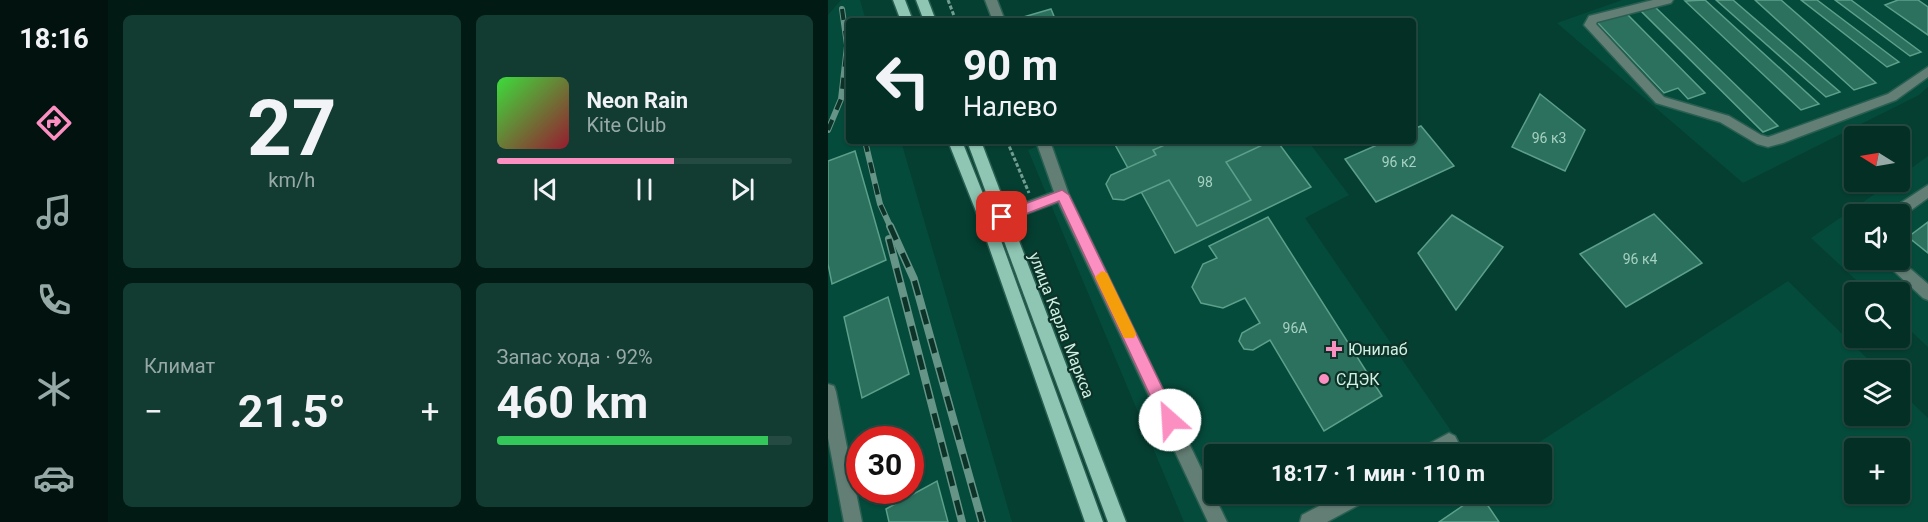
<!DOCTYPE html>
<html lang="ru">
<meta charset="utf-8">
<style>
:root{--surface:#042f25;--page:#123b32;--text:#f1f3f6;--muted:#97a9a7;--line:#254a42;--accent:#fc8fc2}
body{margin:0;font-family:Roboto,sans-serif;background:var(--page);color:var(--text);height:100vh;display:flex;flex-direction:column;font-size:22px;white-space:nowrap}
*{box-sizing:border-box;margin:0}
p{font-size:20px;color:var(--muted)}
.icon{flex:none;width:33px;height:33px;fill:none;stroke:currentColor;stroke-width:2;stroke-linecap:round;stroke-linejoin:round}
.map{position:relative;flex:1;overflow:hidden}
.side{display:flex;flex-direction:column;gap:15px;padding:15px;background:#021a14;width:720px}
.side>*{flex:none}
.hud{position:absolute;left:18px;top:18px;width:570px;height:126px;border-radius:6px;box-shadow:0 2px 4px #0004,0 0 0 2px var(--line);background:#042f25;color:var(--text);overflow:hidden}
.needle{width:39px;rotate:281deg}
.tools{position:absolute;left:1016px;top:126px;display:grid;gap:12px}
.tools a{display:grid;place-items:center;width:66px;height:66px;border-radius:6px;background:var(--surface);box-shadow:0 2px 4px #0004,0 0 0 2px var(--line);font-size:30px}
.speed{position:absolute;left:18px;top:426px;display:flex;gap:12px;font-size:30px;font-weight:700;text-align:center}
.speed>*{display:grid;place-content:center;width:78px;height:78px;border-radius:50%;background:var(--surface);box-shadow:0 2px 4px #0004,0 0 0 2px var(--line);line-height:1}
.speed .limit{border:9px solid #d22;background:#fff;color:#111}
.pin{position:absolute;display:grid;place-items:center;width:51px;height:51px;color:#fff;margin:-26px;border-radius:12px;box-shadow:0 3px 9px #0006}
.me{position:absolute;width:66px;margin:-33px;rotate:334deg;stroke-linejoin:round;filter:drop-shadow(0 0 4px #0008)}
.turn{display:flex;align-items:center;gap:21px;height:126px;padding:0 18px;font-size:27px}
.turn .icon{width:78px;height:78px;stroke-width:2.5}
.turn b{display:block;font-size:42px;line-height:51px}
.big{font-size:45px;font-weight:700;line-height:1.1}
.side .tile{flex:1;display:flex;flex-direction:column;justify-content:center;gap:9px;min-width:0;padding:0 21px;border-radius:9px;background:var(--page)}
.side .dial{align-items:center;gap:0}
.dial b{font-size:78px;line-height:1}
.song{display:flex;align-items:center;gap:18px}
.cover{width:72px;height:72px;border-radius:9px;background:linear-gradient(135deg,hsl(120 70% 55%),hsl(350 70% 35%))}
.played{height:6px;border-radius:3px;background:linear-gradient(90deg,var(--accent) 60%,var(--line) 60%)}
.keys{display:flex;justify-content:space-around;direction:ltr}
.heat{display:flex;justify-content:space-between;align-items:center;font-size:33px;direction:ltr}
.charge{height:9px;border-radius:4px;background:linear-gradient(90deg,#34c759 92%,var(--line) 0)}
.side .tiles{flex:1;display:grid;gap:15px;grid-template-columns:repeat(2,1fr)}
.trip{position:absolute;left:376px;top:444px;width:348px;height:60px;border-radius:6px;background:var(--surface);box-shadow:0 2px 4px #0004,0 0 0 2px var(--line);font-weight:700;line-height:60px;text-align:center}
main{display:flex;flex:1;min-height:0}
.dock{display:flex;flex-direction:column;width:108px;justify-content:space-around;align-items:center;background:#02130f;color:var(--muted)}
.dock .icon{width:42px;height:42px}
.dock .active{color:var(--accent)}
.dock b{font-size:27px;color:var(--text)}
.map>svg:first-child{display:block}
.built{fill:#044b3b;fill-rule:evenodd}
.building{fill:#2c715d;stroke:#5c9f8a;stroke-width:1.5}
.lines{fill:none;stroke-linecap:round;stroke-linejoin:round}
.minor-casing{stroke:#295f51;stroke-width:3}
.major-casing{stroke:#295f51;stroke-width:3}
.path{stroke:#719e90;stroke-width:3;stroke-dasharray:4 2;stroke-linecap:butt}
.minor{fill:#637e74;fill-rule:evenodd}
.major{fill:#8ec6b3;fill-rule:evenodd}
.rail-far1-casing{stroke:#669487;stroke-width:6}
.rail-casing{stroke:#669487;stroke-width:8}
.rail-far1{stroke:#0d3228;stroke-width:4;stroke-dasharray:11;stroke-linecap:butt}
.rail{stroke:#0d3228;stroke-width:5;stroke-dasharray:15;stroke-linecap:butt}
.route{fill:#fc8fc2;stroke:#a45d7e;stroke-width:1.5}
.slow{fill:#f59e0b}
.poi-dot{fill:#fc8fc2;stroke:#0d3228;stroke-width:2}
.labels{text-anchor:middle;stroke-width:4.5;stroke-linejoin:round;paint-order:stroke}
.number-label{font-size:14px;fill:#a6d1c2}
.street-label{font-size:16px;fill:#cff1e4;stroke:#0d3228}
.poi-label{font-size:16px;fill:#cff1e4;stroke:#0d3228;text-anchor:start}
</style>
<main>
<nav class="dock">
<b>18:16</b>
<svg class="icon active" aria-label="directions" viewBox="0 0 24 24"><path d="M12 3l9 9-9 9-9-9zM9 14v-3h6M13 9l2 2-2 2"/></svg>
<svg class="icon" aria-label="music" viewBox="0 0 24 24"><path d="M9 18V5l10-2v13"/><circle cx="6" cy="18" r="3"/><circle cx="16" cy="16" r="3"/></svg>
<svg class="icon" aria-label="phone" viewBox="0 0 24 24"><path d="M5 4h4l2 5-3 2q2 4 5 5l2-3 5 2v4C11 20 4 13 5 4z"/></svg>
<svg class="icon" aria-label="climate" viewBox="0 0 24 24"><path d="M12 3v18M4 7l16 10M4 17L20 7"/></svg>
<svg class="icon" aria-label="car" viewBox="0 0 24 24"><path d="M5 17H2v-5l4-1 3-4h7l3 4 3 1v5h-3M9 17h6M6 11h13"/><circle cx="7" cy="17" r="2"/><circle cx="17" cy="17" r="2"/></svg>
</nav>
<section class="side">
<div class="tiles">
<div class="tile dial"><b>27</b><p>km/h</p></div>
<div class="tile">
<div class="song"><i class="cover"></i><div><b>Neon Rain</b><p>Kite Club</p></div></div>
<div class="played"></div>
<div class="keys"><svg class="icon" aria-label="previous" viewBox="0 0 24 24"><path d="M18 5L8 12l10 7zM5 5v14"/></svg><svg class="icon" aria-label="pause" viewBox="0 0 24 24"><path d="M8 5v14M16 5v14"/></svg><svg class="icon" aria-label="next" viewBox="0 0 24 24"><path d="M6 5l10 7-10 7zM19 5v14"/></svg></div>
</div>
<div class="tile"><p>Климат</p>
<div class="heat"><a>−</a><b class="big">21.5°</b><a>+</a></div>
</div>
<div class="tile"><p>Запас хода · 92%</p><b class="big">460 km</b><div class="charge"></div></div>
</div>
</section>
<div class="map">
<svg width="1100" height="522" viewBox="0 0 1100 522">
<rect width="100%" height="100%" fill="#053f31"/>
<g class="built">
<path d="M13,0h19l6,21h-17v120h52l111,381h-184v-507zM32,440h50v50h-50z"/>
<polygon points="794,0 1100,0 1100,87 1091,95 915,183 729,23"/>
<path d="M221,141h259l41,54 -44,23 162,236h-252v40h327v-40h-21l267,-173 91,89h-25v46h45v-26l29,28v104h-744l-156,-372zM1026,448h45v46h-45z"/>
<path d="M1100,156v191l-29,-27v-28h-30l-58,-54 81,-56h7v-5zM1026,214h45v46h-45z"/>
</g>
<g class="building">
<polygon points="877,0 991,104 973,110 857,1"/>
<polygon points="888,0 905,0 1012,92 998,97"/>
<polygon points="927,0 953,0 1048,83 1026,90"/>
<polygon points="973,0 989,0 1071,62 1059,67"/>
<polygon points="1007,0 1023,0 1093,52 1082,56"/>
<polygon points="1070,0 1090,0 1100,7 1100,35 1057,5"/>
<polygon points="827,7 950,126 935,132 813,11"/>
<polygon points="223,9 228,21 193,21 192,18"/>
<polygon points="798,13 877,93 860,99 850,88 836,93 769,22"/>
<polygon points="712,94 757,130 737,171 684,147"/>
<polygon points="593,126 626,166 548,202 517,159 558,141 585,141 585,129"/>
<polygon points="285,141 449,141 483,187 347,253"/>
<polygon points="346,141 443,141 398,162 423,200 369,226 341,180 296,200 285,199 278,184 283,175 328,155 325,150"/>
<polygon points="27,151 58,260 4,284 0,264 0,161"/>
<polygon points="826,214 874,263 798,307 752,254"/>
<polygon points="624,215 675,247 628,310 590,253"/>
<polygon points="440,217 554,396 496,431 442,340 425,350 416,349 411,341 414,333 432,323 417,298 395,308 373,303 364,287 375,264 389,258 381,246"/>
<polygon points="1100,222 1100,253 1080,237"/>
<polygon points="60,297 81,374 34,398 16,317"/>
<polygon points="109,481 120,522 61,522 58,509"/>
<polygon points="652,494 671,522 611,522"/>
</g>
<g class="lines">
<g class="minor-casing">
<g id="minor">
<polygon points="157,0 169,0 177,21 165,21"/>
<polygon points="825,0 845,0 843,3 769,22 768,24 836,97 901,116 933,135 940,137 946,135 1060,94 1100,67 1100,77 1068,100 955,143 940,147 929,144 892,122 828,103 756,25 761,16"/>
<polygon points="208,141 222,141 241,195 399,522 380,522 230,202 174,223 169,221 167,217 169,213 226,192"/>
<polygon points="1100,185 1100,198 1072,218 1071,214 1060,214 1062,210"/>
<polygon points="1071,259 1100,284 1100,300 1095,298 1054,260"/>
<polygon points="0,384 6,386 8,392 34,522 16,522 0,438"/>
<path d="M621,433l6,3 3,6c-7,16 -25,12 -40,12l3,-6z"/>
<polygon points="514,494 540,494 538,501 499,522 472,522 474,515"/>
</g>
</g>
<g class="major-casing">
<g id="major">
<polygon points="65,0 77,0 85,21 73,21"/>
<polygon points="88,0 100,0 108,21 96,21"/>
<polygon points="120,141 134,141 167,224 275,522 257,522 153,224"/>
<polygon points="139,141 153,141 298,522 280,522"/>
</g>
</g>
<g class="path">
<polyline points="120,0 128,21"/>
<polyline points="179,141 201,193"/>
</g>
<use href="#minor" class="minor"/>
<use href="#major" class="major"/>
<g class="rail-far1-casing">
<g id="rail-far1">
<polyline points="14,9 20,52"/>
<polyline points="0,130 13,99 19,46"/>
<polyline points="37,141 52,204 63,228"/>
</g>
</g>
<g class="rail-casing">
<g id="rail">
<polyline points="62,226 86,279 154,522"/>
<polyline points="61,239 134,522"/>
</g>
</g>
<use href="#rail-far1" class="rail-far1"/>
<use href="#rail" class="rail"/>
</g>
<polygon class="route" points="234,190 241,195 347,414 350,420 347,425 342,428 336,425 231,201 174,223 168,217 170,214"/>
<polygon class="slow" points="274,271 279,273 306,329 308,334 306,338 296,338 267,277"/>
<g class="poi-dot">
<path d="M503 340h6v6h6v6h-6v6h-6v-6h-6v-6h6z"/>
<circle cx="496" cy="379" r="6"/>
</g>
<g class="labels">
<g class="number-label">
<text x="721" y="143">96 к3</text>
<text x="571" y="167">96 к2</text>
<text x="377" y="187">98</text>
<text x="812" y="264">96 к4</text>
<text x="467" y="333">96А</text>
</g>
<g class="street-label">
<text transform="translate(234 325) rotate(69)" y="6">улица Карла Маркса</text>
</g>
<g class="poi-label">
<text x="520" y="355">Юнилаб</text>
<text x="508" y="385">СДЭК</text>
</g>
</g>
</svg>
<div class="tools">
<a><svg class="needle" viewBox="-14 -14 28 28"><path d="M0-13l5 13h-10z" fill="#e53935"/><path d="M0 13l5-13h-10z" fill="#97a9a7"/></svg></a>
<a><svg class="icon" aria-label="sound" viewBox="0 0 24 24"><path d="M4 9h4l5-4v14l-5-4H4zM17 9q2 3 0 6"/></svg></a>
<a><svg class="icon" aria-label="search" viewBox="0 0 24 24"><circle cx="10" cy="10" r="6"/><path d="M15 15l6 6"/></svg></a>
<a><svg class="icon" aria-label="layers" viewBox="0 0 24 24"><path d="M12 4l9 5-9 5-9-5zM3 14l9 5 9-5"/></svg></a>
<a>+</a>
</div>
<div class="speed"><div class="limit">30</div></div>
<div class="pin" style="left:174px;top:217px;background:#d93025"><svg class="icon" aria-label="arrive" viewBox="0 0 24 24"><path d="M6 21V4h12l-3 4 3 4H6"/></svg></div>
<svg class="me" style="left:342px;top:420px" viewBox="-20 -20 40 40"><circle r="19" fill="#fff"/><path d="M0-13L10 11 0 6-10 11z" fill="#fc8fc2"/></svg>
<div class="trip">18:17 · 1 мин · 110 m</div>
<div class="hud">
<div class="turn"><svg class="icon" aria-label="left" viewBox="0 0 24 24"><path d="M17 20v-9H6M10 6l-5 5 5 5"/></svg><div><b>90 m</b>Налево</div></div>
</div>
</div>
</main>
